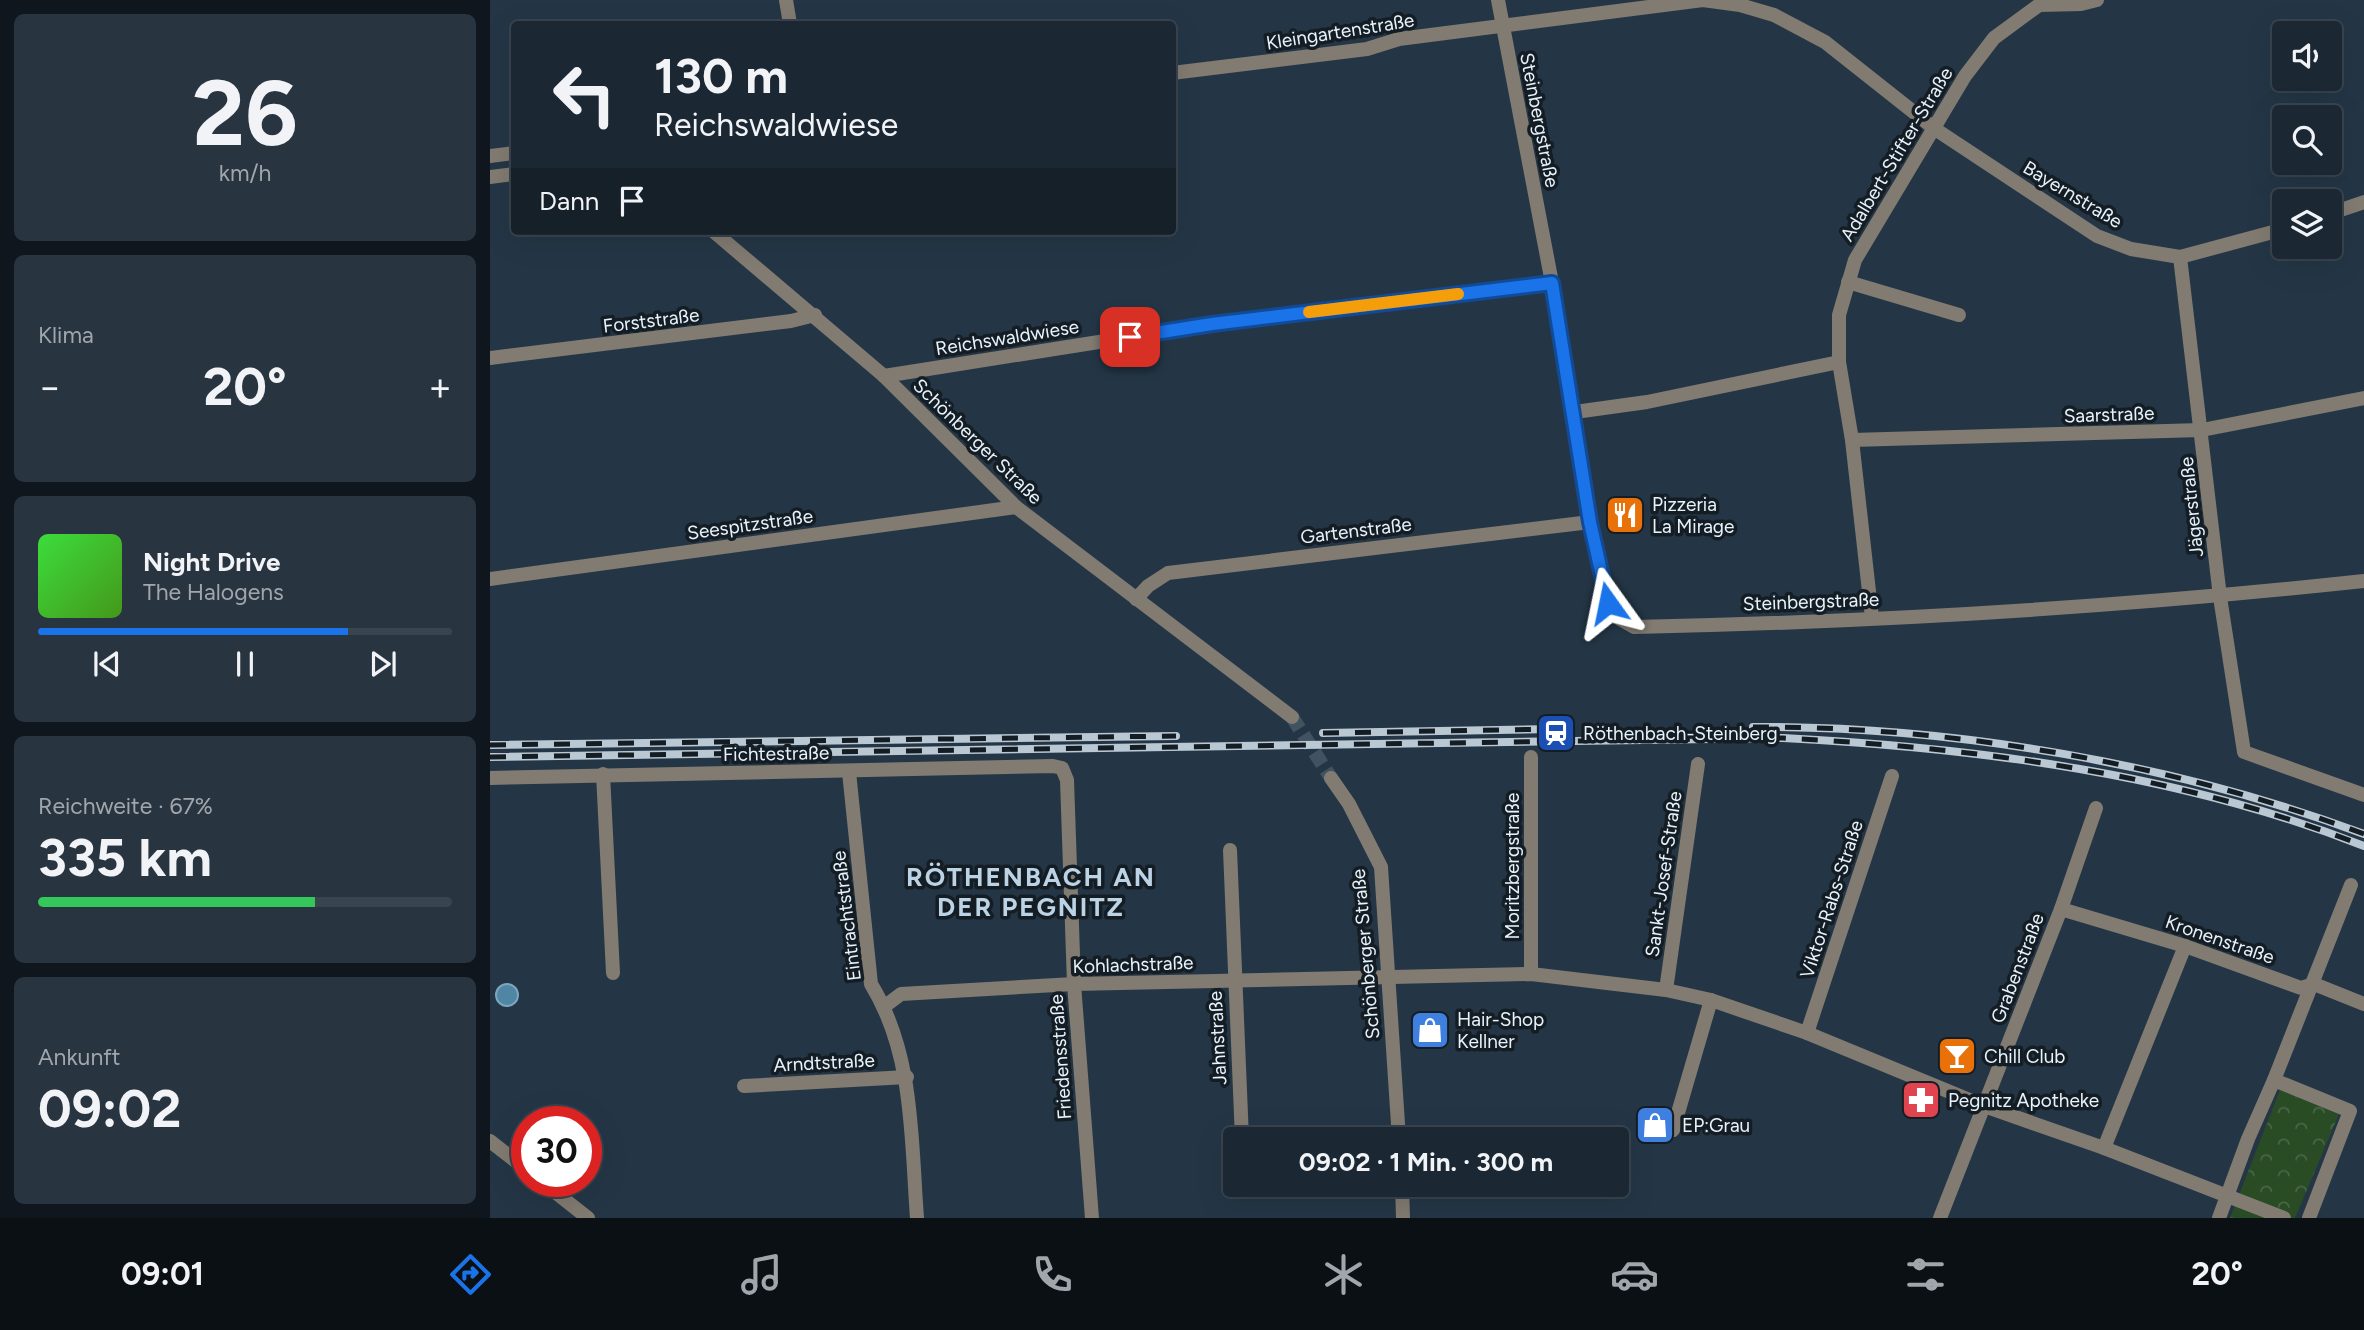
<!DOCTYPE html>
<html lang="de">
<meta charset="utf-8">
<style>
:root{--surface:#1b2834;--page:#283440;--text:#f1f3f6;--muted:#a0a6ac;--line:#39444f;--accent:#1a73e8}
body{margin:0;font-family:Figtree,sans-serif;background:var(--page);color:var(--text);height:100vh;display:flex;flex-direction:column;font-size:26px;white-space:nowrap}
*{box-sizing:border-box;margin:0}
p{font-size:23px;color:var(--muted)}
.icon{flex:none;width:38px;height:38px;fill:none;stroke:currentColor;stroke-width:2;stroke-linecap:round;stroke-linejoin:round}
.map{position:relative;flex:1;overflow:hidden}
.drawer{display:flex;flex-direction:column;gap:14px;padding:14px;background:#0f161d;width:490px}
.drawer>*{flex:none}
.banner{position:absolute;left:21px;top:21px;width:665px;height:214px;border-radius:7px;box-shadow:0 7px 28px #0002,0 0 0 2px var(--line);background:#1b2834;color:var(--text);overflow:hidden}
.fabs{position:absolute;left:1782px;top:21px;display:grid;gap:14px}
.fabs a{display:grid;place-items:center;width:70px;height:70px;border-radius:7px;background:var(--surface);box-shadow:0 7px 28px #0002,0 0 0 2px var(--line);font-size:35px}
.speed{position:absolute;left:21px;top:1106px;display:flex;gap:14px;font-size:35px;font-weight:700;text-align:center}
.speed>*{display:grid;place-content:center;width:91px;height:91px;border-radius:50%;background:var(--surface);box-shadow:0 7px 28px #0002,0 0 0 2px var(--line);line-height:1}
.speed .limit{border:10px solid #d22;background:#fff;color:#111}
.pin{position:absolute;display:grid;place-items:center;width:60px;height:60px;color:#fff;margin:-30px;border-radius:14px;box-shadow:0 4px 10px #0006}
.me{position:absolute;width:77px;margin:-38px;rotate:348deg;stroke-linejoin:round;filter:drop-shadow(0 0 5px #0008)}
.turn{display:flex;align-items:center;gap:24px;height:147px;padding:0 28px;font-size:32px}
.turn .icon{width:91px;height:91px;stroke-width:2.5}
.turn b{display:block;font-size:49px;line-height:60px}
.then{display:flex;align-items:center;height:66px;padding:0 28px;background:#0003;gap:14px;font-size:26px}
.big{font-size:52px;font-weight:700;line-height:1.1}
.drawer .tile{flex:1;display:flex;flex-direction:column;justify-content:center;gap:10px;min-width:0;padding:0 24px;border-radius:10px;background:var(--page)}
.drawer .dial{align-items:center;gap:0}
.dial b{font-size:91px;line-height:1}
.song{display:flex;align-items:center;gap:21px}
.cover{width:84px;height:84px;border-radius:10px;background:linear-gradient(135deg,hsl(120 70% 55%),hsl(100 70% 35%))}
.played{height:7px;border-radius:4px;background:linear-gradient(90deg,var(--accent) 75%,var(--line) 75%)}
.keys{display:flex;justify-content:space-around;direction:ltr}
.heat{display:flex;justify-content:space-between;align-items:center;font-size:38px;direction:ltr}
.charge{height:10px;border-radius:5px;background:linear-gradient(90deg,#34c759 67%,var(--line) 0)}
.trip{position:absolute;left:733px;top:1127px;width:406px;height:70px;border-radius:7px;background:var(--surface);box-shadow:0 7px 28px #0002,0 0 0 2px var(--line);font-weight:700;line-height:70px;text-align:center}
.tabs{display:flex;height:112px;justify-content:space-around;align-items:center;background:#0b1015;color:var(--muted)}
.tabs .icon{width:49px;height:49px}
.tabs .current{color:var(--accent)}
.tabs b{font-size:32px;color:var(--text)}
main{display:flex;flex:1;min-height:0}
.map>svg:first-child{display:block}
.forest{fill:url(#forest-crowns)}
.water{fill:#4e86a4;stroke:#7ca6be;stroke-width:2}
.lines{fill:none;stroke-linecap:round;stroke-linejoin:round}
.minor-tunnel{stroke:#415261;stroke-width:14;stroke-dasharray:14 7;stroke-linecap:butt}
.minor{stroke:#827b72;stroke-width:14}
.rail-casing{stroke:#bac8d3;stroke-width:8}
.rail{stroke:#151d24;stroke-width:5;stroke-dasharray:16;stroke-linecap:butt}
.route-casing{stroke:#114b97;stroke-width:18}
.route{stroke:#1a73e8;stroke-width:12}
.slow{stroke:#f59e0b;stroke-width:12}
.labels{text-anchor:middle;stroke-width:7;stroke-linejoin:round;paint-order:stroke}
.street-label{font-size:19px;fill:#e6f2fc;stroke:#151d24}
.poi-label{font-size:19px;fill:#e6f2fc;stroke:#151d24;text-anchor:start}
.district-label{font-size:26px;font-weight:bold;letter-spacing:2px;fill:#bcd3e6;stroke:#151d24}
</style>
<main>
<section class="drawer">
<div class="tile dial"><b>26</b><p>km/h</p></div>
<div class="tile"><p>Klima</p>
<div class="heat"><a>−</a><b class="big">20°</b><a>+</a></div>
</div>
<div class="tile">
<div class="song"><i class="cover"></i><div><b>Night Drive</b><p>The Halogens</p></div></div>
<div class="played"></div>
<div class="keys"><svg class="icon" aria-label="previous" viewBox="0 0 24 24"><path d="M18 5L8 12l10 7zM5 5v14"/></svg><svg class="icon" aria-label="pause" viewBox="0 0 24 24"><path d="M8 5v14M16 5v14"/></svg><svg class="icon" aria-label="next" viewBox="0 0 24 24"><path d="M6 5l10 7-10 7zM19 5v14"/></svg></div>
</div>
<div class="tile"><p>Reichweite · 67%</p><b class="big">335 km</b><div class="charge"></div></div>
<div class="tile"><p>Ankunft</p><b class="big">09:02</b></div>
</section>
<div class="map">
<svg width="1874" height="1218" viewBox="0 0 1874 1218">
<defs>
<pattern id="forest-crowns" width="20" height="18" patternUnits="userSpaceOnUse" patternTransform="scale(1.75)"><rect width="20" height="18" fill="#294c25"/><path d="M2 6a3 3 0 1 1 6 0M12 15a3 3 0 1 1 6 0" fill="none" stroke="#486646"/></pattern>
</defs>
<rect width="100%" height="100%" fill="#243646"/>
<polygon class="forest" points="1790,1090 1849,1114 1805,1218 1740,1218"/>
<circle class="water" cx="17" cy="995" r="11"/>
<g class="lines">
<polyline class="minor-tunnel" points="802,717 841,778"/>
<g class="minor">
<polyline points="296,0 300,24"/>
<path d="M1008,0l54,283 38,239 18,81 10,15 16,9c244,-5 488,-20 730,-46"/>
<polyline points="682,73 877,49 909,39 1213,0 1250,5 1284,15 1335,42 1445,129 1607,236 1641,249 1690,257 1794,229"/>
<polyline points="0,156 24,153"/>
<polyline points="0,177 24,174"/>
<polyline points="1839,214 1874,202"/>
<polyline points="223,231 394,376 526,507 802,717"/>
<polyline points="1690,257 1730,597 1754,752 1874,795"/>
<polyline points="1358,282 1469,315"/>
<polyline points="0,358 301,321 325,315"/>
<polyline points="394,376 722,324 1062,283"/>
<polyline points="1085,412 1157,402 1349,362"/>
<polyline points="1362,440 1712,430 1874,398"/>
<polyline points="0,579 526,507"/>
<polyline points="646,599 658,586 678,573 1100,522"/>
<polyline points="1382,618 1362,440 1349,362 1349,315 1365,260 1475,76 1504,38 1549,5 1591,4 1607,0"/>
<path d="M359,772l22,212c43,70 40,155 46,234"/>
<polyline points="113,774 123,973"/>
<polyline points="0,778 563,766 572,768 577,780 584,984 602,1218"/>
<polyline points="841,778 859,804 891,867 909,1139"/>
<polyline points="740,850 752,1139"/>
<polyline points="1571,909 1695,946 1811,988 1824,984 1874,1004"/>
<polyline points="1041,974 1041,757"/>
<polyline points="1176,990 1208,764"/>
<polyline points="395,1006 411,994 584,984 1041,974 1176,990 1221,1000 1317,1033 1494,1106 1614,1148 1794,1218"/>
<polyline points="1317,1033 1402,776"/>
<polyline points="1784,1080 1861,885"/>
<polyline points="254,1086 417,1077"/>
<polyline points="1183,1130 1221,1000"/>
<polyline points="0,1141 37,1170"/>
<polyline points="1614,1148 1695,946"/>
<polyline points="51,1181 98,1218"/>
<polyline points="912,1185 913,1218"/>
<polyline points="1450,1218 1571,909 1606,808"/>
<polyline points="1729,1218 1758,1139 1784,1080 1860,1111 1819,1218"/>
</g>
<g class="rail-casing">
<g id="rail">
<path d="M1263,727c201,-1 423,37 611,107"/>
<polyline points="833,733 1067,729"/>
<polyline points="0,745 686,736"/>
<path d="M0,757l1293,-19c196,10 398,36 581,108"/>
</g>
</g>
<use href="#rail" class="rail"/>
</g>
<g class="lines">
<g class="route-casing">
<polyline id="route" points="640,337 722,324 1062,283 1100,522 1118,603"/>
</g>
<use href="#route" class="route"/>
<polyline class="slow" points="819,312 968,294"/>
</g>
<defs>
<g id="restaurant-square" transform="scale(2.0125)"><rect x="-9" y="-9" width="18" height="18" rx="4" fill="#e8710a" stroke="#151d24"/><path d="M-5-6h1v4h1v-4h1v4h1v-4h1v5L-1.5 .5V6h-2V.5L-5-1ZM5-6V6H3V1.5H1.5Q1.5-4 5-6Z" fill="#fff"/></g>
<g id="station-square" transform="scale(2.0125)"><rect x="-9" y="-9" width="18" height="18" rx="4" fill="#1a4fb4" stroke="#151d24"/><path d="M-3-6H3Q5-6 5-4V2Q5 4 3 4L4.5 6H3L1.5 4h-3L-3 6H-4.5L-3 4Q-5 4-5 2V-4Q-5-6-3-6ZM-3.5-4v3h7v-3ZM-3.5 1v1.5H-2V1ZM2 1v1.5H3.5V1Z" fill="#fff"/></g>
<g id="shop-square" transform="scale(2.0125)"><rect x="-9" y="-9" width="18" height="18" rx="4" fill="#3f7fe0" stroke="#151d24"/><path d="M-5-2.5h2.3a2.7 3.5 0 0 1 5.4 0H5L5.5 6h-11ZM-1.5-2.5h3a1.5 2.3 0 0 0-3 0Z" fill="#fff"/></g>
<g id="bar-square" transform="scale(2.0125)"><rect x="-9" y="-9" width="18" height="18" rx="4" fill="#e8710a" stroke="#151d24"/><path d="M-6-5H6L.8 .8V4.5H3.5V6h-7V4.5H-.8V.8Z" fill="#fff"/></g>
<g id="pharmacy-square" transform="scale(2.0125)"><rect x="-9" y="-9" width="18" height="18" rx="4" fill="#e0444e" stroke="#151d24"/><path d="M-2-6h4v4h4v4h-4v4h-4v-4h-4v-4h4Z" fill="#fff"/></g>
</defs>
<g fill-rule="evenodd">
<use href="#restaurant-square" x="1135" y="515"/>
<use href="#station-square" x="1066" y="733"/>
<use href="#shop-square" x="940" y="1030"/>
<use href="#bar-square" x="1467" y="1056"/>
<use href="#pharmacy-square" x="1431" y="1100"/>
<use href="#shop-square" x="1165" y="1125"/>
</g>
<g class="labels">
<g class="street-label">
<text transform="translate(850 31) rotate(-9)" y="7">Kleingartenstraße</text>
<text transform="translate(1050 120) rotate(79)" y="7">Steinbergstraße</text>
<text transform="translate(1406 154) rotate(-59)" y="7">Adalbert-Stifter-Straße</text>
<text transform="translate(1583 194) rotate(31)" y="7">Bayernstraße</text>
<text transform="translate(161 320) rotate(-7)" y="7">Forststraße</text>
<text transform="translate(517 337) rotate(-9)" y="7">Reichswaldwiese</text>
<text transform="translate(1619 414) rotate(-2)" y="7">Saarstraße</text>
<text transform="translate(488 441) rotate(44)" y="7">Schönberger Straße</text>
<text transform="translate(1701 507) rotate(-96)" y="7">Jägerstraße</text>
<text transform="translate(260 524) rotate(-8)" y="7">Seespitzstraße</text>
<text transform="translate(866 530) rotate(-7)" y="7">Gartenstraße</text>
<text transform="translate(1321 601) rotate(-2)" y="7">Steinbergstraße</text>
<text transform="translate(286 753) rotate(-1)" y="7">Fichtestraße</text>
<text transform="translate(1022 866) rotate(-90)" y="7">Moritzbergstraße</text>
<text transform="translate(1173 874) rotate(-82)" y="7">Sankt-Josef-Straße</text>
<text transform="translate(1341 899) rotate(-72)" y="7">Viktor-Rabs-Straße</text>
<text transform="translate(356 916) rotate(-97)" y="7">Eintrachtstraße</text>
<text transform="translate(1730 939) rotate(19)" y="7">Kronenstraße</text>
<text transform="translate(875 954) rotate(-95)" y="7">Schönberger Straße</text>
<text transform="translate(643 964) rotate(-2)" y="7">Kohlachstraße</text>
<text transform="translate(1527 968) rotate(-69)" y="7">Grabenstraße</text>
<text transform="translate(727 1038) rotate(-93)" y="7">Jahnstraße</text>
<text transform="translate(570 1057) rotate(-94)" y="7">Friedensstraße</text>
<text transform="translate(334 1062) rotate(-3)" y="7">Arndtstraße</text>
</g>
<g class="poi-label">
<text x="1162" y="511">Pizzeria<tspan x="1162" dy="22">La Mirage</tspan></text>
<text x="1093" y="740">Röthenbach-Steinberg</text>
<text x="967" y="1026">Hair-Shop<tspan x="967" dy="22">Kellner</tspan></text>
<text x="1494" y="1063">Chill Club</text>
<text x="1458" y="1107">Pegnitz Apotheke</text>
<text x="1192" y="1132">EP:Grau</text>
</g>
<g class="district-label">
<text x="541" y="886">RÖTHENBACH AN<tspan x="541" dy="30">DER PEGNITZ</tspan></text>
</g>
</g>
</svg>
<div class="fabs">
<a><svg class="icon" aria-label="sound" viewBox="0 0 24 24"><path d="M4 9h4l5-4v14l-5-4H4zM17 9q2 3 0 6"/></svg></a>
<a><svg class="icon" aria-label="search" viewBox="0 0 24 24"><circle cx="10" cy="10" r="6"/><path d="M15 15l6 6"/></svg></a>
<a><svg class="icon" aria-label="layers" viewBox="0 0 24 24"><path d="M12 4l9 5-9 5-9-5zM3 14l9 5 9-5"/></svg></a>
</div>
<div class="speed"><div class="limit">30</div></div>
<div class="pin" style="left:640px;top:337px;background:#d93025"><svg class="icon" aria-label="arrive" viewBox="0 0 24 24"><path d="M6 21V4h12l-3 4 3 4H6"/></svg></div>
<svg class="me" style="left:1118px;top:603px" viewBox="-20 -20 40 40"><path d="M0-17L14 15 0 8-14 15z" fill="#1a73e8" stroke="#fff" stroke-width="4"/></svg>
<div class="trip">09:02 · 1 Min. · 300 m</div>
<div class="banner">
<div class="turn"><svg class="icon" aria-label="left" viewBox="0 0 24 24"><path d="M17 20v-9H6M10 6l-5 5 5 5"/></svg><div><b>130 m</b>Reichswaldwiese</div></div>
<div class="then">Dann<svg class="icon" aria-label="arrive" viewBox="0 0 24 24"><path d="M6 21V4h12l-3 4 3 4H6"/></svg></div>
</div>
</div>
</main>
<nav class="tabs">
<b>09:01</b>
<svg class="icon current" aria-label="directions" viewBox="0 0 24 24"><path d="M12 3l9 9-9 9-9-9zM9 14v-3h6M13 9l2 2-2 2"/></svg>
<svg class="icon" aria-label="music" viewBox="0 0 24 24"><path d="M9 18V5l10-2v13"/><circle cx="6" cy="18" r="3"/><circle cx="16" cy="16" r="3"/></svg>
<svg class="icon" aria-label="phone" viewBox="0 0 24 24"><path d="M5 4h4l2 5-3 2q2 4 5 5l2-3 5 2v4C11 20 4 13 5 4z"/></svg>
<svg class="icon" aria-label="climate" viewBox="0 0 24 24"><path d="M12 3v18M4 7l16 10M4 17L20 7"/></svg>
<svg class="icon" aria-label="car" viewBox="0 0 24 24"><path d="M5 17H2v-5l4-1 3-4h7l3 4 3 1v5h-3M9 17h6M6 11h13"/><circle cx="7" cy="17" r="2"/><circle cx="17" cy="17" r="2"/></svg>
<svg class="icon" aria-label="filters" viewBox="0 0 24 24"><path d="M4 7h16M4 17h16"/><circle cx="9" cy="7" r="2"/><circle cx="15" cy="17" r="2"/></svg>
<b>20°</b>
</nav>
